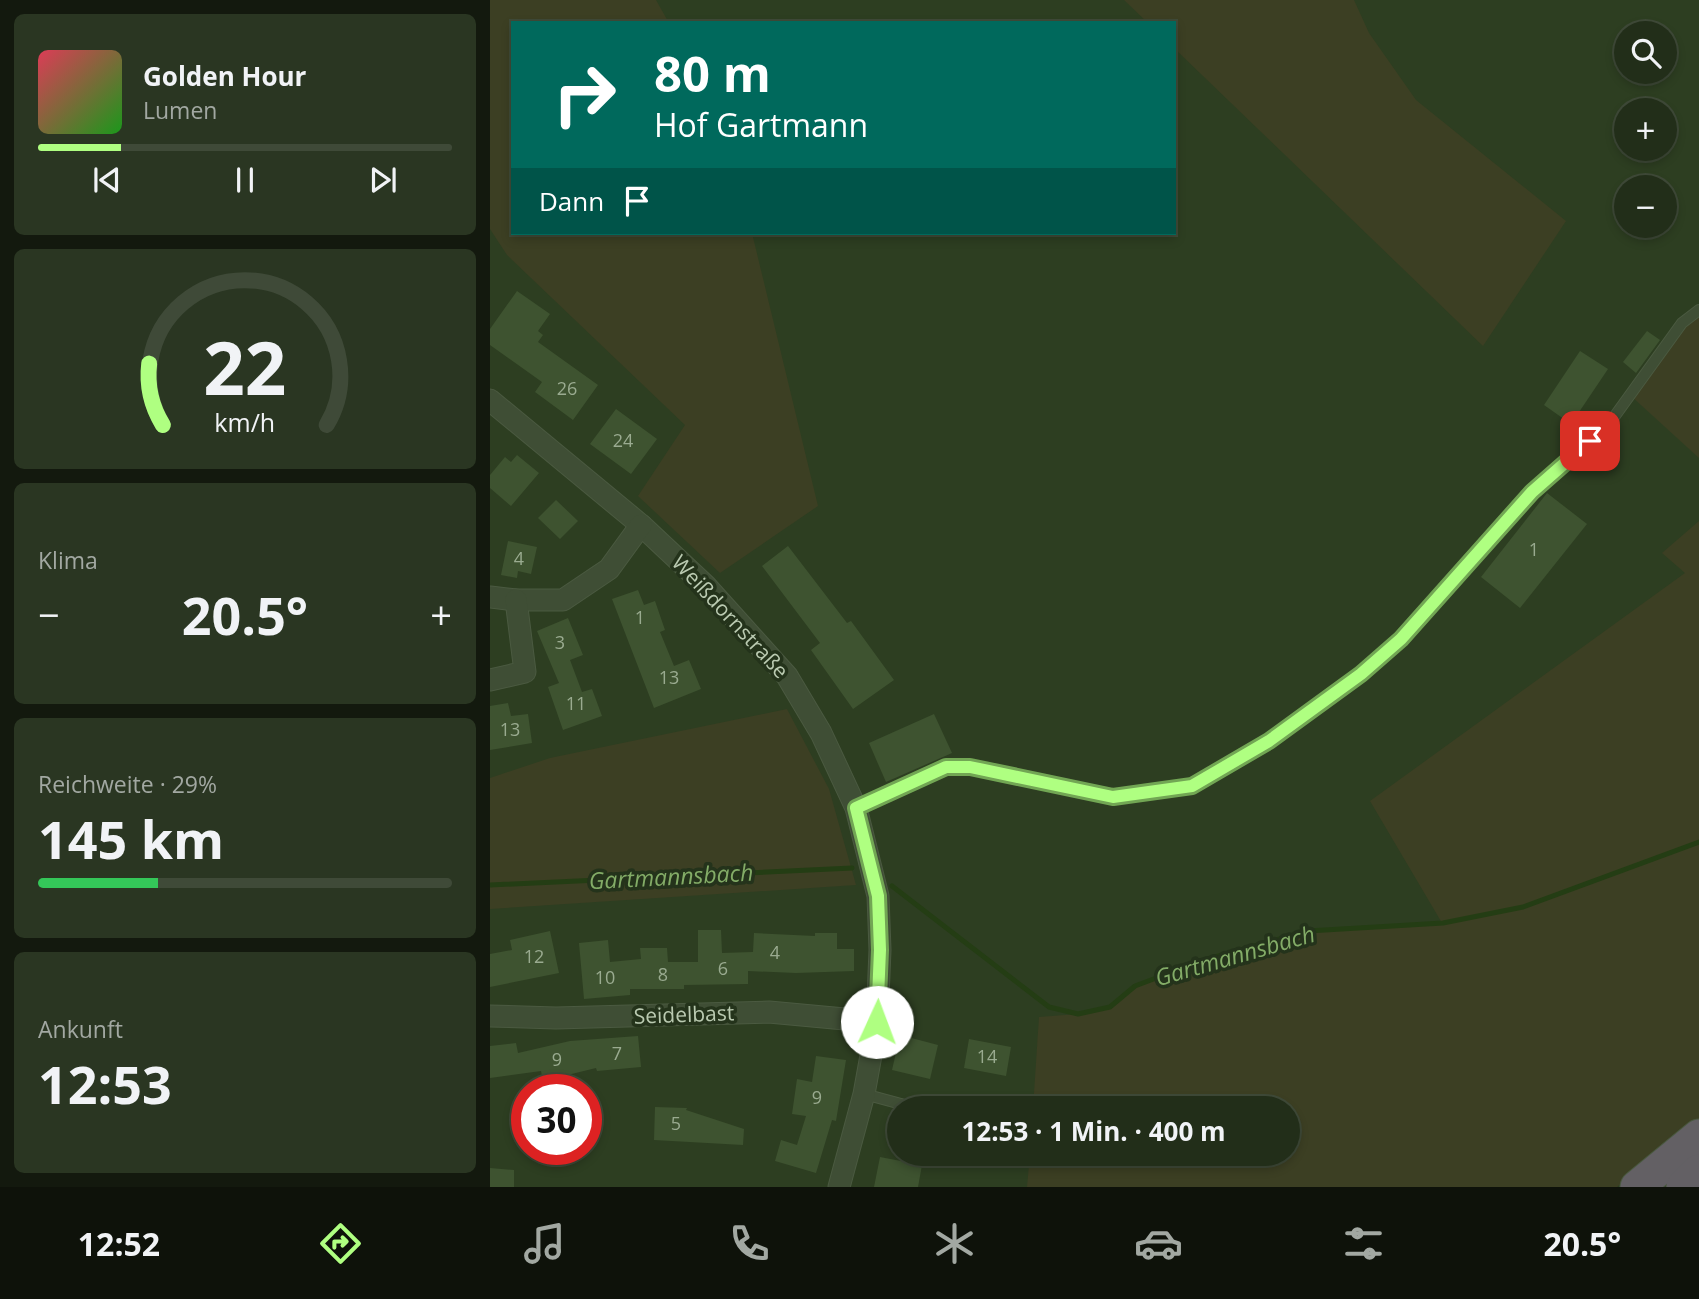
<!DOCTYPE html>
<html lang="de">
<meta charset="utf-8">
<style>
:root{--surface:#222e19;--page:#2a3622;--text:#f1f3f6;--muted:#a2a8a2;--line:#3f4a38;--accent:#afff81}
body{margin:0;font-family:"Open Sans",sans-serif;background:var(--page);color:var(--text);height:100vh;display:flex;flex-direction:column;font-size:26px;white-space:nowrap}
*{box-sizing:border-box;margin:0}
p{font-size:23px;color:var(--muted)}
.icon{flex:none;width:38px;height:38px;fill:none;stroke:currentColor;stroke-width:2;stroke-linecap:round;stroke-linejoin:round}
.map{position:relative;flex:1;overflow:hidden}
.panel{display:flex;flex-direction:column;gap:14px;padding:14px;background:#13190e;width:490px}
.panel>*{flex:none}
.hud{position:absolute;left:21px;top:21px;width:665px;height:214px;border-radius:0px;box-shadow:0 4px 10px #0003,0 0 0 2px var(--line);background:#00695c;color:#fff;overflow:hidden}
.controls{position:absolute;left:1124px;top:21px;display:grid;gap:14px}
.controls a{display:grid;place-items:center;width:63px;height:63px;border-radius:50%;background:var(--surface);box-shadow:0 4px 10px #0003,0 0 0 2px var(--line);font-size:35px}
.speed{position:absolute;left:21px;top:1074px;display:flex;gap:14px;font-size:35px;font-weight:700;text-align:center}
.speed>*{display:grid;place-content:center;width:91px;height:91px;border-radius:50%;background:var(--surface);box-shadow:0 4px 10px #0003,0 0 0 2px var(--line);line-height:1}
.speed .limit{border:10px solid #d22;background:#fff;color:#111}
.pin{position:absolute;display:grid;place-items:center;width:60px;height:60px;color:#fff;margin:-30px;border-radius:14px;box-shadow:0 4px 10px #0006}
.me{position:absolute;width:77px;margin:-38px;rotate:2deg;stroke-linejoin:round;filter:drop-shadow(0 0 5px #0008)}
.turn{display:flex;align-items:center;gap:24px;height:147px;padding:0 28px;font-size:32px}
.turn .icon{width:91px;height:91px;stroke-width:2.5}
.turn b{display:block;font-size:49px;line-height:60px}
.then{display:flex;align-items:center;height:66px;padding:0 28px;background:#0003;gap:14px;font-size:26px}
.big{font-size:52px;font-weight:700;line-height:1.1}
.panel .widget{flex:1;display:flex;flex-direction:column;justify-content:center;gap:10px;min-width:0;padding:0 24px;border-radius:10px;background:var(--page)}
.panel .dial{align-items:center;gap:0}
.dial svg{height:182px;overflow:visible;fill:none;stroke:var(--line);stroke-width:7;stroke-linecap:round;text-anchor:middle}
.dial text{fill:var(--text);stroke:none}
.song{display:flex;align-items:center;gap:21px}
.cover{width:84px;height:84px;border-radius:10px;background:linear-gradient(135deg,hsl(350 70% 55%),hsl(120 70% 35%))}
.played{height:7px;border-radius:4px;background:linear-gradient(90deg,var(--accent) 20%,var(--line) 20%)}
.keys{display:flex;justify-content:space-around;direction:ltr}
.heat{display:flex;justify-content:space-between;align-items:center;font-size:38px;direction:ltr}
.charge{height:10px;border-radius:5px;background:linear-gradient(90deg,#34c759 29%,var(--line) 0)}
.trip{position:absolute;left:397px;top:1096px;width:413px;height:70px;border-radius:35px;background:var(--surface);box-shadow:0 4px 10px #0003,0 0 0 2px var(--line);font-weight:700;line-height:70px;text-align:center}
.tab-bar{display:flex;height:112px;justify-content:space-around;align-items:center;background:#0e120a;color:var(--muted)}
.tab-bar .icon{width:49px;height:49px}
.tab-bar .on{color:var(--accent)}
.tab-bar b{font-size:32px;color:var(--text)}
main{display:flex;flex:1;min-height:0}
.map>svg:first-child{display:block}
.green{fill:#3c3f23}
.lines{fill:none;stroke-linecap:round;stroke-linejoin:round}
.stream{stroke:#243d14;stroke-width:5}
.building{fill:#3e5330}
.service-casing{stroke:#4b5a41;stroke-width:12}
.minor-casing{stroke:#4b5a41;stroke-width:23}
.trunk-casing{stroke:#4a5940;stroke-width:35}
.service{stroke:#3f4e35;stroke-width:10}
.minor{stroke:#3f4e35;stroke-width:21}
.trunk{stroke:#636064;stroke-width:33}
.route-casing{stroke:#72a654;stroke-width:18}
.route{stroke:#afff81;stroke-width:12}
.labels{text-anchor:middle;stroke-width:7;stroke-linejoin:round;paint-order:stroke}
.number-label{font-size:18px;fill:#9aab90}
.street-label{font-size:21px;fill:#bacab1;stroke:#24331b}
.water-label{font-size:23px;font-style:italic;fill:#83ac67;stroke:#24331b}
</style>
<main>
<section class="panel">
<div class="widget">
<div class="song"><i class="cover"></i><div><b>Golden Hour</b><p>Lumen</p></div></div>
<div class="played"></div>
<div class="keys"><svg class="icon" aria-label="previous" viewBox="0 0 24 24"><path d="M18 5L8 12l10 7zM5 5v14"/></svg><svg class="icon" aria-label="pause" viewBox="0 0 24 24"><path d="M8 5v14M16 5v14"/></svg><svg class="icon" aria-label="next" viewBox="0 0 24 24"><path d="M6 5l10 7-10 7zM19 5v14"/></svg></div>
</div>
<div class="widget dial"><svg viewBox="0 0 100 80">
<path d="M14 69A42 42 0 1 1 86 69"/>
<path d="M14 69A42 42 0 0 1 8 42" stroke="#afff81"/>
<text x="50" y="56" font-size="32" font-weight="700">22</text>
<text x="50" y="72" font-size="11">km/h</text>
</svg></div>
<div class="widget"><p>Klima</p>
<div class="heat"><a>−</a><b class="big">20.5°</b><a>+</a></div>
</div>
<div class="widget"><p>Reichweite · 29%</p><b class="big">145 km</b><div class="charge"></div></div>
<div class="widget"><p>Ankunft</p><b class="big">12:53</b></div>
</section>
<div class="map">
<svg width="1209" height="1187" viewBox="0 0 1209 1187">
<rect width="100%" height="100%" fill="#2d3e21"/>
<g class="green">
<polygon points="0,0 166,0 179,23 23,23 23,233 262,233 328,506 230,573 148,496 195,425 17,255 0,229"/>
<polygon points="634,0 864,0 879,33 926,100 1076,221 993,346 684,48 684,23 658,23"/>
<polygon points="1209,310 1209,458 1140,395"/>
<polygon points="1209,521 1209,1120 1127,1187 537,1187 540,1153 798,1153 798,1108 543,1108 549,1017 588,1014 620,1007 645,986 714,960 818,931 952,923 880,801 1195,573 1172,553"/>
<polygon points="297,709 339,789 366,885 0,909 0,778 60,758"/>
</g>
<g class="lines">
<g class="stream">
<polyline points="0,885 362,868"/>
<polyline points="402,886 559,1007 588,1014 620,1007 645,986 714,960 818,931 953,923 1033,907 1209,842"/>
</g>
</g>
<g class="building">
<polygon points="27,291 60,314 48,331 53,335 48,342 108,385 83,420 45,392 52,382 0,345 0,329"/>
<polygon points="1157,331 1170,340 1146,373 1133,362"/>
<polygon points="1090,351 1118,369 1081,424 1054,405"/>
<polygon points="126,409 167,439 141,474 100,444"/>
<polygon points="27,455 49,473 21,506 0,488 0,475 15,457 21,462"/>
<polygon points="1057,493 1097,524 1030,608 991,577"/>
<polygon points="66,500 88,521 70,539 48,518"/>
<polygon points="18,541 47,547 41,574 28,571 27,578 11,575"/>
<polygon points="298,546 357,623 361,621 404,680 363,709 321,650 330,643 272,566"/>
<polygon points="148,590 154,605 165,601 175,630 170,632 184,666 199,660 211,689 164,708 122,599"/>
<polygon points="78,618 93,655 80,660 92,692 102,689 112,716 73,730 58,687 69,683 47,631"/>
<polygon points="18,703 21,716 38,714 42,743 0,750 0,706"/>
<polygon points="444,714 462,753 396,782 379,743"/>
<polygon points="208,930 231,930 232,953 263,952 264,933 325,936 325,933 347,933 347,949 364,949 364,971 306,973 258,971 258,984 194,985 194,989 140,989 140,995 94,999 89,943 118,940 120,962 151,959 150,948 177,948 178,962 208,962"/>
<polygon points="60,931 69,973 0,987 0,954 22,950 20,940"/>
<polygon points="410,1035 448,1045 440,1079 402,1070"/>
<polygon points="148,1036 151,1067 107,1071 106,1068 53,1081 51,1071 0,1078 0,1046 26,1043 28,1053 80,1041"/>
<polygon points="479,1039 521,1047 516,1076 474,1068"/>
<polygon points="326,1056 356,1060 346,1121 342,1120 326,1173 285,1161 291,1140 307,1145 316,1116 302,1114 307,1079 322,1082"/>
<polygon points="165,1107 197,1108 196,1110 254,1129 253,1145 164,1140"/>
<polygon points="390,1157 432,1165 428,1187 384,1187"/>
<polygon points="0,1168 24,1170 24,1187 0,1187"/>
</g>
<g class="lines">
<g class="service-casing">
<g id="service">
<polyline points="366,808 456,767 480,767 623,797 702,786 779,741 871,674 911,639 1042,492 1119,424 1192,323 1209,310"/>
<polyline points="374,1094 426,1108"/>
</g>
</g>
<g class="minor-casing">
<g id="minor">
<polyline points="0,400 151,525 216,586 297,676 331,733 366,808 388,896 390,950 387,1022 374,1094 349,1187"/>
<polyline points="0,597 26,600 73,600 119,569 151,525"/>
<polyline points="0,680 35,672 26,600"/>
<polyline points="0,1016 66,1018 279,1012 387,1022"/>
</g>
</g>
<g class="trunk-casing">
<g id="trunk">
<polyline points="1147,1187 1209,1136"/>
<polyline points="1193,1187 1209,1171"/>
</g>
</g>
<use href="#service" class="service"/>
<use href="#minor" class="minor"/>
<use href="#trunk" class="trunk"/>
</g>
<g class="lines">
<g class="route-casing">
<polyline id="route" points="387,1022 390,950 388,896 366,808 456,767 480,767 623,797 702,786 779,741 871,674 911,639 1042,492 1100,441"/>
</g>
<use href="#route" class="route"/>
</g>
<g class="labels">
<g class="number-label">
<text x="77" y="395">26</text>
<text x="133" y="447">24</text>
<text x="1044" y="556">1</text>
<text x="29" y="565">4</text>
<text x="150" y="624">1</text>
<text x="70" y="649">3</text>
<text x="179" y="684">13</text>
<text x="86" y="710">11</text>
<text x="20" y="736">13</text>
<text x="285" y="959">4</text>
<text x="44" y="963">12</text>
<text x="233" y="975">6</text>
<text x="173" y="981">8</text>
<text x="115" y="984">10</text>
<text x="127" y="1060">7</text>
<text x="497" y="1063">14</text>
<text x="67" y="1066">9</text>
<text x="327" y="1104">9</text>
<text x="186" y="1130">5</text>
</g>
<g class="street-label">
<text transform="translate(240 617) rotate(47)" y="7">Weißdornstraße</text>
<text transform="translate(194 1015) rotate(-2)" y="7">Seidelbast</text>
</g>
<g class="water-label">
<text transform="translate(181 877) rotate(-3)" y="8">Gartmannsbach</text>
<text transform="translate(745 956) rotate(-16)" y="8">Gartmannsbach</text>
</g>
</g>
</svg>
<div class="controls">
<a><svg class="icon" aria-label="search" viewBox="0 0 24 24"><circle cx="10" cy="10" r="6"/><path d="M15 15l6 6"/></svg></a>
<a>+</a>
<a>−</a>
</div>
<div class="speed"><div class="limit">30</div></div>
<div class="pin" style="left:1100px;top:441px;background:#d93025"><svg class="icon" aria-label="arrive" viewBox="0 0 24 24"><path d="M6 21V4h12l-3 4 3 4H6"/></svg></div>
<svg class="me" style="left:387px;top:1022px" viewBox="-20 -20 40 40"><circle r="19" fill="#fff"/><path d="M0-13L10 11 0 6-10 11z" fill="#afff81"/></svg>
<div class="trip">12:53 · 1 Min. · 400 m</div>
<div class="hud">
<div class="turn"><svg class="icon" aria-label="right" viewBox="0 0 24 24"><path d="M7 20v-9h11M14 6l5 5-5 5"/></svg><div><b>80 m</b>Hof Gartmann</div></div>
<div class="then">Dann<svg class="icon" aria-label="arrive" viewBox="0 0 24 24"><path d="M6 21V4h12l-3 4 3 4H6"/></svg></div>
</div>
</div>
</main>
<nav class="tab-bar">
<b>12:52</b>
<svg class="icon on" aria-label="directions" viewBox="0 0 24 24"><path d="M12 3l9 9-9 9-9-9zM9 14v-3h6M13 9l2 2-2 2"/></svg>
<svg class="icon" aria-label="music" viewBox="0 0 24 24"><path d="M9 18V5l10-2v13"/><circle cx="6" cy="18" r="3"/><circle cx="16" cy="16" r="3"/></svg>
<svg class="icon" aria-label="phone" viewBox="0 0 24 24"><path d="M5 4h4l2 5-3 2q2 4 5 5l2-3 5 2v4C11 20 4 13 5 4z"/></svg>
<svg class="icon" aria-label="climate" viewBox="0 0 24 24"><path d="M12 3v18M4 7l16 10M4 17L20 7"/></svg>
<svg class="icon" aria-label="car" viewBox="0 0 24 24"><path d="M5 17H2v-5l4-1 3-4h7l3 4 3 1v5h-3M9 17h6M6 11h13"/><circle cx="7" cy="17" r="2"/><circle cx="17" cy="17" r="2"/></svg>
<svg class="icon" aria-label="filters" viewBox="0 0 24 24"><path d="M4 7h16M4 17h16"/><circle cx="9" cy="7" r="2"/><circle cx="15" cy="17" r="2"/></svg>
<b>20.5°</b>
</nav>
